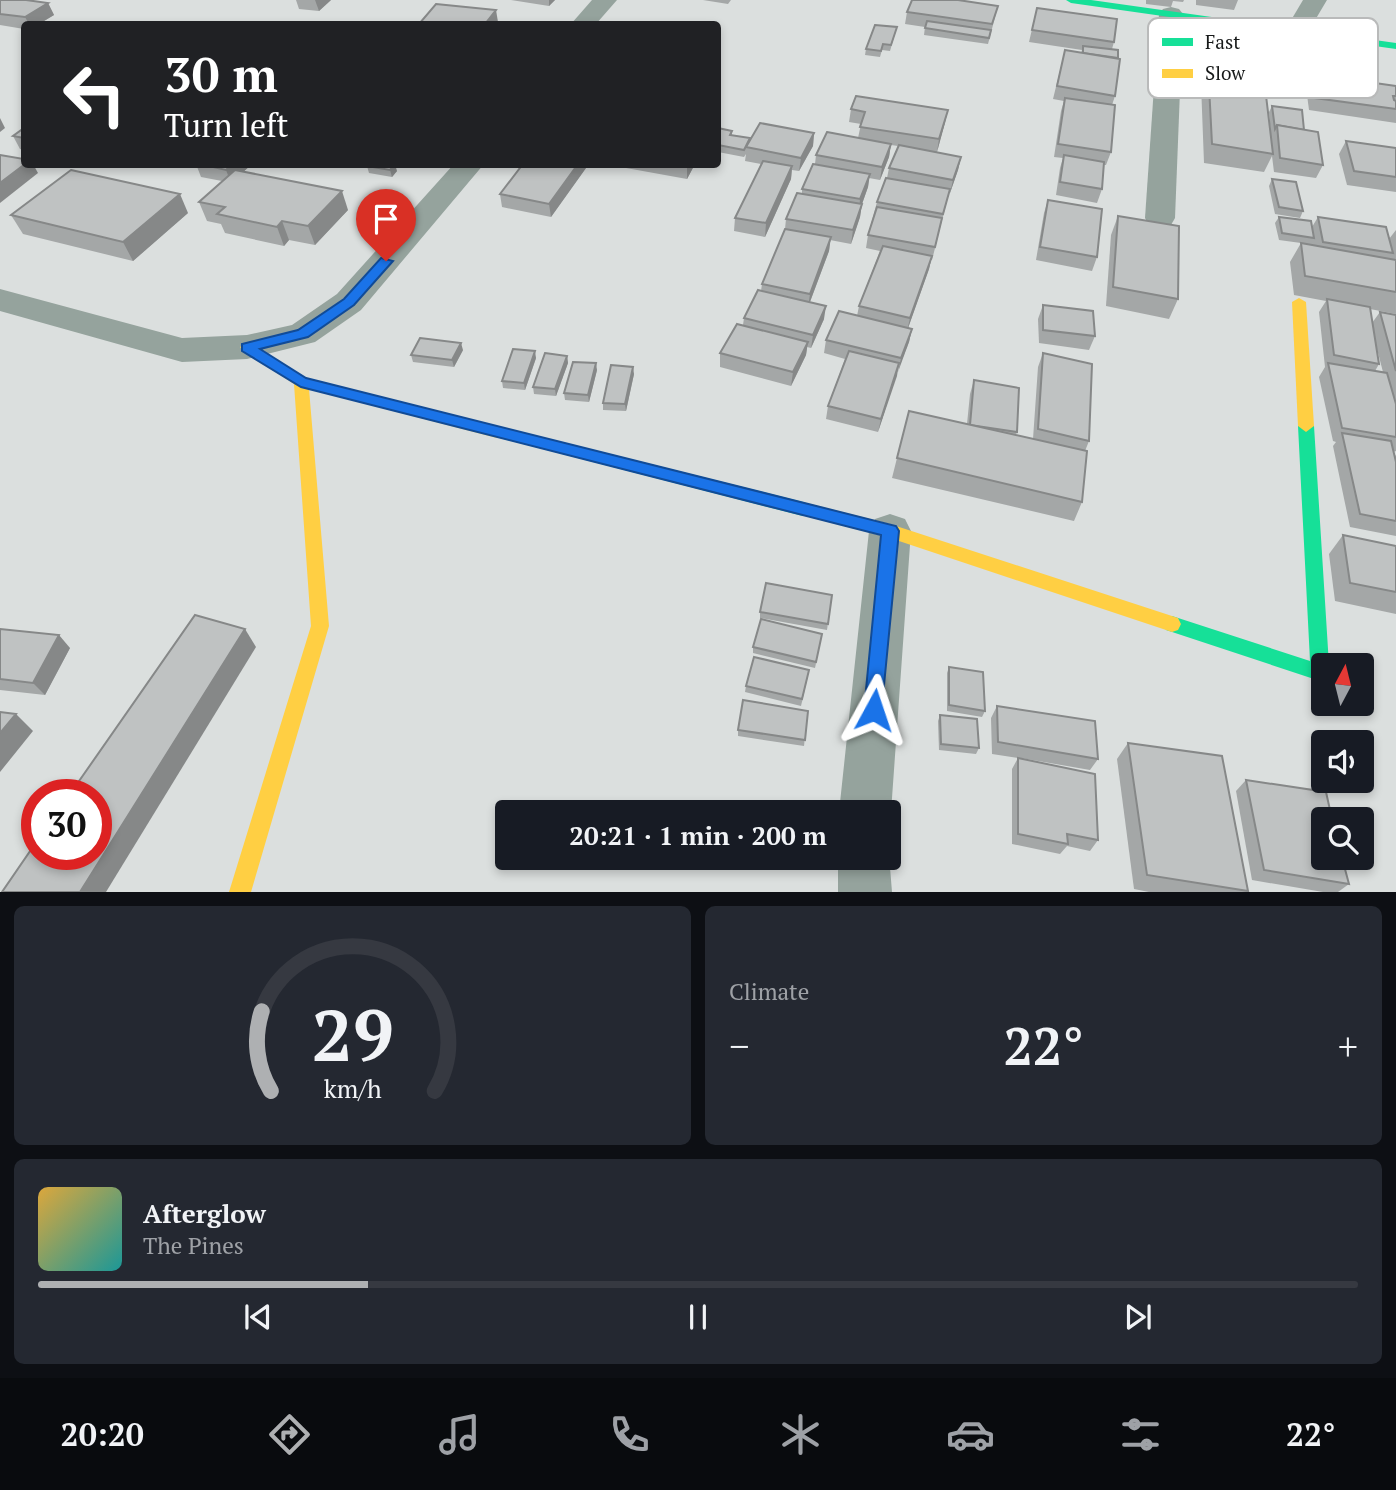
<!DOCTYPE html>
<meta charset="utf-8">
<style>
:root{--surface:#171b24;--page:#242831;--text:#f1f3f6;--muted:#9ea1a6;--line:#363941;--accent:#aeb0b2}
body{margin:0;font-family:"PT Serif",serif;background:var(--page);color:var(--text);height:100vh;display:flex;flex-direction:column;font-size:26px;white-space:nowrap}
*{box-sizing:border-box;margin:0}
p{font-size:23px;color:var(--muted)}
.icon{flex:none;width:38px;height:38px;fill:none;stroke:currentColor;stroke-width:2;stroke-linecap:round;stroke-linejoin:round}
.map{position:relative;height:892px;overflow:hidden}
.side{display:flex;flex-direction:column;gap:14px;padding:14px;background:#0d0f14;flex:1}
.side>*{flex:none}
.banner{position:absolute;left:21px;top:21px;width:700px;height:147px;border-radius:7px;box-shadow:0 4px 10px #0003;background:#202124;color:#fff;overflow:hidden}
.needle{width:46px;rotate:7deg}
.fabs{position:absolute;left:1311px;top:653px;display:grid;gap:14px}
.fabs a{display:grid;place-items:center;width:63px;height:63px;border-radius:7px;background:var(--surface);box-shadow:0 4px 10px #0003;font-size:35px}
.speed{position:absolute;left:21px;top:779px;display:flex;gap:14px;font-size:35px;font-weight:700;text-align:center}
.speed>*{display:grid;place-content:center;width:91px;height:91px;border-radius:50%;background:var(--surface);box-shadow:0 4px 10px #0003;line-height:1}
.speed .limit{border:10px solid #d22;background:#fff;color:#111}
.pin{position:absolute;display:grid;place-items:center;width:60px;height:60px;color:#fff;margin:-72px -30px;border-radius:50% 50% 50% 0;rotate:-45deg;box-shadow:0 0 7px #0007}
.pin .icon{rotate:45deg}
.me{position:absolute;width:77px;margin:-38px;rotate:5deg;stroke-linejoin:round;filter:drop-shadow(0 0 5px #0008)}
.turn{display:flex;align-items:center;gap:24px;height:147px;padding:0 28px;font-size:32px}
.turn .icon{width:91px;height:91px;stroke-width:2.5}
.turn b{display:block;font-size:49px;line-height:60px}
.big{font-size:52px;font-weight:800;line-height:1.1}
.side .widget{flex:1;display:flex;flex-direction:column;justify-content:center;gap:10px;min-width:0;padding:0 24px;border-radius:10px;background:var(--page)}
.side .dial{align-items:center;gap:0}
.dial svg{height:182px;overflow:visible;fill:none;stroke:var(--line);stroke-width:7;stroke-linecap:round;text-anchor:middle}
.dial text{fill:var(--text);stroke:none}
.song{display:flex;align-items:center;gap:21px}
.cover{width:84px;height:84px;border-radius:10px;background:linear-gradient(135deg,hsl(40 70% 55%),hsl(180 70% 35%))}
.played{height:7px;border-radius:4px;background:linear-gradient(90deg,var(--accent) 25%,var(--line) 25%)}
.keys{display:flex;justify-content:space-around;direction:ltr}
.heat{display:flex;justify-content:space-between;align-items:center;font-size:38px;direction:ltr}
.side .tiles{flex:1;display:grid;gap:14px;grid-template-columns:1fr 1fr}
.widget:last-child{grid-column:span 2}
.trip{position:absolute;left:495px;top:800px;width:406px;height:70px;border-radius:7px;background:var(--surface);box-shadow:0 4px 10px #0003;font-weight:800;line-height:70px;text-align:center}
.dock{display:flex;height:112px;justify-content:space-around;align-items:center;background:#090b0e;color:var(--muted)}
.dock .icon{width:49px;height:49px}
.dock .on{color:var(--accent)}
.dock b{font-size:32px;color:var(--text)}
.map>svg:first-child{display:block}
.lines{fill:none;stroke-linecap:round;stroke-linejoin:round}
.street{fill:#95a39d;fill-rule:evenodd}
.fast{fill:#16e098;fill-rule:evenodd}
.slow{fill:#ffcf43;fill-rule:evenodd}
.wall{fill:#a4a7a7;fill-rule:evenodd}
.shaded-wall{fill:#868888}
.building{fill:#bfc2c2;stroke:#868888;stroke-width:2}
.route{fill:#1a73e8;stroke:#114b97;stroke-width:2}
.key{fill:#fff;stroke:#b9baba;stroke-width:2}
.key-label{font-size:19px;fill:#171919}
</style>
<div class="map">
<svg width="1396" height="892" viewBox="0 0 1396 892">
<rect width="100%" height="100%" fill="#dbdfde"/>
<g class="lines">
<g class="street">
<polygon points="592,0 617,0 596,24 571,24"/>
<polygon points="1303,0 1327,0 1305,37 1287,37 1284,32"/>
<polygon points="1171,7 1179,9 1183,14 1175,218 1171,225 1160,227 1149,225 1145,218 1159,14 1163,9"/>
<polygon points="454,164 484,164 361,310 315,342 247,359 182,362 0,311 0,289 182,338 247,335 292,325 337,294"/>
<polygon points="890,514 905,519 911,531 891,812 889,816 889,812 839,812 869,531 875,519"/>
<polygon points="889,855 892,892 838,892 838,858 889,858"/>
</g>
<g class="fast">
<polygon points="1066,0 1091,0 1396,43 1396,49 1071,3"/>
<polygon points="1306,420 1314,426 1329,665 1323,665 1323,680 1320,681 1166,630 1163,624 1166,618 1172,616 1310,661 1298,426"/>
<polygon points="497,426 803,502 809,504 811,509 809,514 803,516 492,436 489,432 492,428"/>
</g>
<g class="slow">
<polygon points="1299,298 1306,302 1314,426 1306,432 1298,426 1292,302"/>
<polygon points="247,342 306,378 497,426 505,432 497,438 309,389 329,626 251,892 229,892 311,626 294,384 242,350 240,347"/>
<polygon points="803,502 890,524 1172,616 1178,618 1181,624 1178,630 1172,632 890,538 797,514 795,509 797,504"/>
</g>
</g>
<g class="wall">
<polygon points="0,0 48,3 54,15 39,24 24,24 24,29 0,25"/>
<polygon points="296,0 331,0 319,11 299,9"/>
<polygon points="511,0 555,0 549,6"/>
<polygon points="703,0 731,0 728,4"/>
<polygon points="1146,0 1184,0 1183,2 1173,1 1171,7 1146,4"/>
<polygon points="1196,0 1238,0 1234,10 1196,5"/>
<polygon points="998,6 988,44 924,35 925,27 905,24 907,12"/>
<polygon points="1037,8 1114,42 1112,49 1115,96 1112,105 1111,152 1106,165 1104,165 1102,189 1097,203 1056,195 1060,168 1063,158 1054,157 1061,111 1064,101 1053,99 1065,50 1081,53 1082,50 1029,42"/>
<polygon points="897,27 890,51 882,50 880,57 865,55 866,49"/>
<polygon points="1194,28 1248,60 1271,136 1269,112 1272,106 1304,130 1323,165 1316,178 1274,172 1272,156 1264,172 1204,163 1201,84 1208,67 1189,65 1189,40"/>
<polygon points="1312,74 1396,86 1396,123 1309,110 1306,87"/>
<polygon points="851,109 948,110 937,152 961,157 958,170 950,193 949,193 932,260 931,260 929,269 908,328 912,329 909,342 897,372 878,432 826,419 828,406 845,359 824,353 826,340 857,316 859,306 880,251 866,248 868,235 877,202 887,178 889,168 898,146 891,145 889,157 880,180 869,178 868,187 862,204 860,217 851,244 830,240 829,251 810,302 824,319 811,348 807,347 806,355 791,386 720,367 720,353 743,325 744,318 761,291 762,284 785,229 786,219 802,193 802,189 815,164 816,155 858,138 861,124 849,122"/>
<polygon points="24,128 24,150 20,149 13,136"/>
<polygon points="718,128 732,131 732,135 750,141 814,133 813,146 799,171 792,170 791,179 765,237 734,231 735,218 761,164 745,161 746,154 744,157 718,152"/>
<polygon points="1346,141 1396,148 1396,192 1347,185 1339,154"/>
<polygon points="196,164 252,164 243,172 348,210 315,245 289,240 284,246 225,233 221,224 207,221 199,202 222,181 201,177"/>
<polygon points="604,164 695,164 687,179"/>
<polygon points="367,166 397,171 392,177 369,173"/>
<polygon points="586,168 551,217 502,207 500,194"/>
<polygon points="1272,179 1303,211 1300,218 1275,214 1269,186"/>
<polygon points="1048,200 1097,257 1092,271 1036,260 1044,213"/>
<polygon points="188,213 133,261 23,234 11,215"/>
<polygon points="1118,216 1178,299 1169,319 1106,306 1111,235"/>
<path d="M1279,217l33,10 6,-10 71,22 7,-9v84l-26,-5 2,14 8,-11 16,3v136l-3,1 2,4 1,-1v81l-46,-9 -17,-81 3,-4 -3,-1 -14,-64 6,-10 -6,-55 7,-11 -32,-6 -4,-33 11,-19 -22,-3 -4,-17zM1377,349l6,23 -8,-1 4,-7z"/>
<polygon points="1043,305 1095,336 1089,350 1039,343 1038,319"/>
<polygon points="463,350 454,367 413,362 411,355"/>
<polygon points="1043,353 1089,441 1085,451 1082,502 1074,521 892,478 897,458 967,424 970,394 974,380 1017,432 1016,435 1033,439 1038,367"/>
<polygon points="567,356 568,363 556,396 534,394 533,387"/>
<polygon points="536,358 525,390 503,388 502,381"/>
<polygon points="597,370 589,402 565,400 564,393"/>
<polygon points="634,374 626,411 603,410 603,403"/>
<polygon points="1343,535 1396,546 1396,614 1335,601 1329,554"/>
<polygon points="832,595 827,630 760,618 760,612"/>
<polygon points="0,629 70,648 45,695 0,690"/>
<polygon points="822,634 815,668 753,653 753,647"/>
<polygon points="949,667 985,711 982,717 947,711 947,673"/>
<polygon points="808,676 801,706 745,692 746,686"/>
<polygon points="997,706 1098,759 1090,770 1021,758 1098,840 1090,851 1067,846 1060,854 1012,844 1012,769 1018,758 992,754 991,718"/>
<polygon points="808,711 804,746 738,736 738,730"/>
<polygon points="940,715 979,748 976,754 939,750 938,721"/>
<polygon points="1128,743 1248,891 1247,892 1149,892 1134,889 1117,759"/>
<polygon points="1246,780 1349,884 1338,892 1323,892 1252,880 1236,791"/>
</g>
<g class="shaded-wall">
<polygon points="315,0 331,0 319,11"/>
<polygon points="549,0 555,0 549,6"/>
<polygon points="48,3 54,15 39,24 29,24 25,17"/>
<polygon points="496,10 498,22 496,24 485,24"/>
<polygon points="948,110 945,123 937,152 939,139"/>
<polygon points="0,118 5,128 0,132"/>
<polygon points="814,133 813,146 799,171 801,158"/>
<polygon points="891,144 889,157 880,180 882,167"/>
<polygon points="961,157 958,170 950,193 953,180"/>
<polygon points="25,164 33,164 38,173 0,203 0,183"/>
<polygon points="232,164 252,164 231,183 226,170"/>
<polygon points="395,164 397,171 392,177 390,170"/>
<polygon points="578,164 586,164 586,168 551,217 549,204"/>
<polygon points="688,164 695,164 687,179 687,166"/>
<polygon points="792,166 791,179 765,237 766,223"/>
<polygon points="870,174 868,187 862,204 860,217 851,244 853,230 859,212 860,199"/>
<polygon points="342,191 348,210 315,245 308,226"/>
<polygon points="180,194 188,213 133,261 123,242"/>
<polygon points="282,221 289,240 284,246 277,227"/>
<polygon points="831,237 829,251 808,307 810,294"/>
<polygon points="932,256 929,269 907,331 910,318"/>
<polygon points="826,306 824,319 811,348 813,335"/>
<polygon points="912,329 909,342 898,372 901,358"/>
<polygon points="808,342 806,355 791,386 793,372"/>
<polygon points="461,343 463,350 454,367 452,360"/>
<polygon points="535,351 536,358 525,390 524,383"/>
<polygon points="567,356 568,363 556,396 555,389"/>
<polygon points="596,363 597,370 589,402 588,395"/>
<polygon points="899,363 897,376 878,432 881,419"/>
<polygon points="633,367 634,374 626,411 625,404"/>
<polygon points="245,629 256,647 106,892 80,892"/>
<polygon points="59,635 70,648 45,695 33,683"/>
<polygon points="16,714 33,731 0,772 0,733"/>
</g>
<g class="building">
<polygon points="0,0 26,0 48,3 25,17 0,14"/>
<polygon points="912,0 958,0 998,6 992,24 907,12"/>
<polygon points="436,4 496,10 485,24 419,24"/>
<polygon points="1037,8 1117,19 1114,42 1032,30"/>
<polygon points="927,21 991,30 989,38 925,28"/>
<polygon points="875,25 897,27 891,45 883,44 881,51 866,49"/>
<polygon points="1083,46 1118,50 1118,58 1083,53"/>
<polygon points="1065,50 1120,59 1115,96 1057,86"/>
<polygon points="1223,56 1262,62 1273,154 1212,144 1208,66 1224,68"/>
<polygon points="1312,74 1396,86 1396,96 1393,96 1394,100 1396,101 1396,109 1315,98"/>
<polygon points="856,96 948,110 939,139 860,127 865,112 851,109"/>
<polygon points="1065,98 1115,105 1111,152 1058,144"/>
<polygon points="1272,106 1302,110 1304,130 1277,125 1275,129"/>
<polygon points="760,123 814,133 801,158 746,147"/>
<polygon points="1277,125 1318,132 1323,165 1280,158"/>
<polygon points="24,128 24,138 13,136"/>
<polygon points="718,128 732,131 730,135 750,138 744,150 718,145"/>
<polygon points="827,132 891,144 882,167 816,155"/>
<polygon points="1346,141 1396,148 1396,177 1354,171"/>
<polygon points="899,145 961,157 953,180 889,168"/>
<polygon points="0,155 24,159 25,164 0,183"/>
<polygon points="1064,155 1104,162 1102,189 1060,182"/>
<polygon points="763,161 792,166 766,223 735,218"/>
<polygon points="200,164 232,164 226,170"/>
<polygon points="368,164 395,164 390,170 367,166"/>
<polygon points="523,164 578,164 549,204 500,194"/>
<polygon points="813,164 870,174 860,199 802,189"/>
<polygon points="71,170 180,194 123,242 11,215"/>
<polygon points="235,170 342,191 308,226 282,221 277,227 217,214 225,207 199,202"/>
<polygon points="886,178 950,189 943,214 877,202"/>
<polygon points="1272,179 1296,182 1303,211 1279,207"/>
<polygon points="797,193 862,204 853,230 786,219"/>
<polygon points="1048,200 1102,209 1097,257 1040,247"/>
<polygon points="877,207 942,218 935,247 868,235"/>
<polygon points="1118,216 1179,226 1178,299 1113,287"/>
<polygon points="1279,217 1311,221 1314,238 1282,233"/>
<polygon points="1318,217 1386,227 1393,253 1323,242"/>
<polygon points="785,229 831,237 810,294 762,284"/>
<polygon points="1301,243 1396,260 1396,292 1305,276"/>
<polygon points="883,246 932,256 910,318 859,306"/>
<polygon points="758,290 826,306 813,335 744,318"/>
<polygon points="1327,299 1370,307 1379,364 1334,355"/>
<polygon points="1043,305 1093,311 1095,336 1043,330"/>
<polygon points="839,311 912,329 901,358 826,340"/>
<polygon points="1380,312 1396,315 1396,371"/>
<polygon points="737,324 808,342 793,372 720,353"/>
<polygon points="420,338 461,343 452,360 411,355"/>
<polygon points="513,349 535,351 524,383 502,381"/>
<polygon points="849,351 899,363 881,419 828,406"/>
<polygon points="545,353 567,356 555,389 533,387"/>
<polygon points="1043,353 1092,364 1089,441 1038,429"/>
<polygon points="573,362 596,363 588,395 564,393"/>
<polygon points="1328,363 1387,373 1396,404 1396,437 1342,428"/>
<polygon points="611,365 633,367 625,404 603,403"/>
<polygon points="974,380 1019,388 1017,432 970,425"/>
<polygon points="909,411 1087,451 1082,502 897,458"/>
<polygon points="1342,433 1391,441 1396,462 1396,521 1360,514"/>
<polygon points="1343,535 1396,546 1396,592 1350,583"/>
<polygon points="766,583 832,595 828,624 760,612"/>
<polygon points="195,615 245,629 80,892 2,892 37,841 37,854 96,854 96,794 70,794"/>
<polygon points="761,619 822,634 816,662 753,647"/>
<polygon points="0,629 59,635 33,683 0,679"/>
<polygon points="754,657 809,670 802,699 746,686"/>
<polygon points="949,667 983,672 985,711 949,705"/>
<polygon points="743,700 808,711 805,740 738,730"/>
<polygon points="997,706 1095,721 1098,759 998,742"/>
<polygon points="0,712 16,714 0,733"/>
<polygon points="940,715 977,719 979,748 941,744"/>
<polygon points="1128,743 1222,756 1248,891 1147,875"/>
<polygon points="1018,758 1095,774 1098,840 1067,834 1068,844 1018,834"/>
<polygon points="1246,780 1326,792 1332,819 1323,819 1323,858 1342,858 1349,884 1264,870"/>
</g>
<polygon class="route" points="381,258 393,261 354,305 308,337 260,349 306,378 896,526 899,531 881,716 874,719 867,716 864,710 881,535 301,387 242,351 242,344 298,330 344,299"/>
<rect x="1148" y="18" width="230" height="80" rx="10" class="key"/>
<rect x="1162" y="38" width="31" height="8" fill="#16e098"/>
<rect x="1162" y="69" width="31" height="9" fill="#ffcf43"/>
<g class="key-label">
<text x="1205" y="49">Fast</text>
<text x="1205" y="80">Slow</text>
</g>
</svg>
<div class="fabs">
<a><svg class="needle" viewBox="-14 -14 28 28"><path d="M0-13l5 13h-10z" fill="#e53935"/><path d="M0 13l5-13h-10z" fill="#9ea1a6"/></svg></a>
<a><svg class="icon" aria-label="sound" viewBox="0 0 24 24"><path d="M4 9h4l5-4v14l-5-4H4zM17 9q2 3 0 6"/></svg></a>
<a><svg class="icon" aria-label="search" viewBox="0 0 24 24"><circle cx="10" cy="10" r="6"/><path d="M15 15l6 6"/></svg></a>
</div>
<div class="speed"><div class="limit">30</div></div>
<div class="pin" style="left:386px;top:261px;background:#d93025"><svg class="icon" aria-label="arrive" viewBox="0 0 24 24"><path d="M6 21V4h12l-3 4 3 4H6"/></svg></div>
<svg class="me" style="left:874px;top:710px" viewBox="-20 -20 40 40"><path d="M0-17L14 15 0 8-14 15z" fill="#1a73e8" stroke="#fff" stroke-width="4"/></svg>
<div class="trip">20:21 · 1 min · 200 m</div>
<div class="banner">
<div class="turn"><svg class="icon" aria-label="left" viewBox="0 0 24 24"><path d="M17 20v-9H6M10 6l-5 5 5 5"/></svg><div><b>30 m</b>Turn left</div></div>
</div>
</div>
<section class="side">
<div class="tiles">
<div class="widget dial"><svg viewBox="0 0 100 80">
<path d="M14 69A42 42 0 1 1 86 69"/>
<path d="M14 69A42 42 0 0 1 10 34" stroke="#aeb0b2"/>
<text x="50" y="56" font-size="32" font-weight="700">29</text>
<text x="50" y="72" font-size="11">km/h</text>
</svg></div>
<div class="widget"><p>Climate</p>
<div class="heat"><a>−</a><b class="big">22°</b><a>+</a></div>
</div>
<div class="widget">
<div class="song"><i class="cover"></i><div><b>Afterglow</b><p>The Pines</p></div></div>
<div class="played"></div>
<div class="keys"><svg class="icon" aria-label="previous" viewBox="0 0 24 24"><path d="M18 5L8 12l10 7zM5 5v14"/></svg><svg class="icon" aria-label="pause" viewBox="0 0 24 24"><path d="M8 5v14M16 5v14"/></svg><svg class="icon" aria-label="next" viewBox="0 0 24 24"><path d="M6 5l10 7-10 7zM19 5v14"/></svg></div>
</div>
</div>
</section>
<nav class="dock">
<b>20:20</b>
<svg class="icon on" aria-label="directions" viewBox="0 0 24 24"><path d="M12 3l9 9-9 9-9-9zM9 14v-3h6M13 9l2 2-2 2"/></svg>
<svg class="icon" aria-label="music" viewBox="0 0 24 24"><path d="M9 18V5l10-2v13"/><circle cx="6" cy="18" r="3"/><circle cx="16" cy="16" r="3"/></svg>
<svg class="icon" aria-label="phone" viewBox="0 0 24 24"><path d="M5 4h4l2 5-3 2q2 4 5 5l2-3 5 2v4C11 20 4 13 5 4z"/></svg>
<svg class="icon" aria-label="climate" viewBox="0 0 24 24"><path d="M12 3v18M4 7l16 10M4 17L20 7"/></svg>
<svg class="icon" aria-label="car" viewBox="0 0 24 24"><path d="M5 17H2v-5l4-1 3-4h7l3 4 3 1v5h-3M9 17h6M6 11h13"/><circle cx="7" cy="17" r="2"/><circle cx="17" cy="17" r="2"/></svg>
<svg class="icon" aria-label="filters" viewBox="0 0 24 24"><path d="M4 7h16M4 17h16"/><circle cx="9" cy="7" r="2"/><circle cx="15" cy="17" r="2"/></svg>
<b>22°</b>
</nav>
